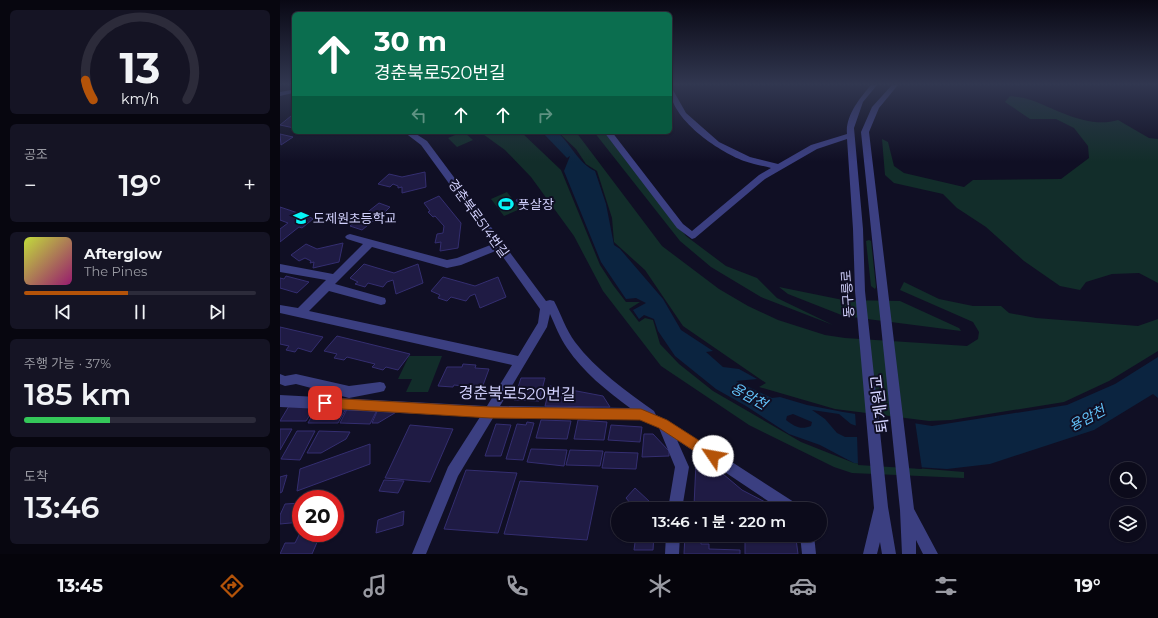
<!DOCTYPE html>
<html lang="ko">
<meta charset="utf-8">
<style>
:root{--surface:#0c0b1b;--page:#151424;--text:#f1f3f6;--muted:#9a9ba3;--line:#2c2b3a;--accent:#b45309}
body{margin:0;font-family:Montserrat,"Noto Sans KR",sans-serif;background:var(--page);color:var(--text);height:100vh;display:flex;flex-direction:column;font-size:15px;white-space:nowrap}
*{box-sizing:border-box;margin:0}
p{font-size:13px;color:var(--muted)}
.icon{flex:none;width:22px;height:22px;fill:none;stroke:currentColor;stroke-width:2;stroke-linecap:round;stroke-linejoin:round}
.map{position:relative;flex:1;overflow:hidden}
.sheet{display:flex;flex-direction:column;gap:10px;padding:10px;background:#07060f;width:280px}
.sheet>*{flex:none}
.hud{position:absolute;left:12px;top:12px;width:380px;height:122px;border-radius:6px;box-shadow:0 1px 3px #0004,0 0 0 1px var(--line);background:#0b6e4f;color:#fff;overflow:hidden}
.tools{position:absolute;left:830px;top:462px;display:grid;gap:8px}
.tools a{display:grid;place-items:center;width:36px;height:36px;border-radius:50%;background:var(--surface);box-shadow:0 1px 3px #0004,0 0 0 1px var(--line);font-size:20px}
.speed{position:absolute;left:12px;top:490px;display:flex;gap:8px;font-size:20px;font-weight:700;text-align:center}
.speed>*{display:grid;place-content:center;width:52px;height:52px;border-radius:50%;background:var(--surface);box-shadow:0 1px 3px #0004,0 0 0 1px var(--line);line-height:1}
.speed .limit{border:6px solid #d22;background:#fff;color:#111}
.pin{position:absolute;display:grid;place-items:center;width:34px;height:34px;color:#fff;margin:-17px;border-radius:8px;box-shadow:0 2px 6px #0006}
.me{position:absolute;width:44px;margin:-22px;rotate:303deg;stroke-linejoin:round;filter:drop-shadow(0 0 3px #0008)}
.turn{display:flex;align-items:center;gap:14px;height:84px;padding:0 16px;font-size:18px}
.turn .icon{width:52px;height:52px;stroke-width:2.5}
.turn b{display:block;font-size:28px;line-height:34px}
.lanes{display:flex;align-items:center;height:38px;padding:0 16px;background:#0003;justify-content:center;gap:20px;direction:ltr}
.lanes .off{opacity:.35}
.big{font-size:30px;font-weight:600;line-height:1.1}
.sheet .widget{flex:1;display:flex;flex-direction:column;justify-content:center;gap:6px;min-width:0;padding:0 14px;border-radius:6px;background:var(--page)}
.sheet .dial{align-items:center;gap:0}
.dial svg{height:104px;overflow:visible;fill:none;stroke:var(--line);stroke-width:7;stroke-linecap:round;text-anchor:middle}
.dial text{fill:var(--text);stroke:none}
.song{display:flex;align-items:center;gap:12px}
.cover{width:48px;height:48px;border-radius:6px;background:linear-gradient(135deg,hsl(70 70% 55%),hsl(320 70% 35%))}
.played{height:4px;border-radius:2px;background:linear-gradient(90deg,var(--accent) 45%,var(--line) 45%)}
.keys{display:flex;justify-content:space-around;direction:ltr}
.heat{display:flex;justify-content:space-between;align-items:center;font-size:22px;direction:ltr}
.charge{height:6px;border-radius:3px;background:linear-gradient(90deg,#34c759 37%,var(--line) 0)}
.trip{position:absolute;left:331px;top:502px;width:216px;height:40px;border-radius:20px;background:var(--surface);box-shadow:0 1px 3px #0004,0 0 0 1px var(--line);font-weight:600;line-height:40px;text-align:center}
.tabs{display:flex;height:64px;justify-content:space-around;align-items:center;background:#05040b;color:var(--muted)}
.tabs .icon{width:28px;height:28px}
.tabs .selected{color:var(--accent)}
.tabs b{font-size:18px;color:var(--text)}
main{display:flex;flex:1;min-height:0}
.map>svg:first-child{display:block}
.green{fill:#122d2a}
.water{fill:#0b2440;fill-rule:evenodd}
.pier{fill:#100f24}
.building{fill:#1f1b44;stroke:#342e70}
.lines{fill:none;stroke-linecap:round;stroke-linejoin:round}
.minor{fill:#3b3f81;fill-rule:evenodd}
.route{fill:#b45309;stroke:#753606}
.labels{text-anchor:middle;stroke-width:4;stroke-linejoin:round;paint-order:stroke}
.poi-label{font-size:13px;fill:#d3d2fe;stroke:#100f24;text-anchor:start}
.street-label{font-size:13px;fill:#d3d2fe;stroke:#100f24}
.water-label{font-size:14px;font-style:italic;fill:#63c4fb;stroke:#100f24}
.near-street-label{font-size:16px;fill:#d3d2fe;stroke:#100f24}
</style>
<main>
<section class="sheet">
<div class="widget dial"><svg viewBox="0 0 100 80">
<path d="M14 69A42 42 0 1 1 86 69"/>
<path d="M14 69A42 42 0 0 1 8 54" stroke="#b45309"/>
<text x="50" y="56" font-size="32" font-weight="700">13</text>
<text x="50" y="72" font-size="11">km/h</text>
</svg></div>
<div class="widget"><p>공조</p>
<div class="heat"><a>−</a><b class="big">19°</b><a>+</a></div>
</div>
<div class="widget">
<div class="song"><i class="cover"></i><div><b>Afterglow</b><p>The Pines</p></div></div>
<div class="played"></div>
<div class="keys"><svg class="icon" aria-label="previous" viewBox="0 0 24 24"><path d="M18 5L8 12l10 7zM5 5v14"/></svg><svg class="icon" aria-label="pause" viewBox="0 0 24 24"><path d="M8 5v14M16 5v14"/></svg><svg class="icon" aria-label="next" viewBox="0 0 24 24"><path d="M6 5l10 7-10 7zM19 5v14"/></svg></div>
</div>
<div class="widget"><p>주행 가능 · 37%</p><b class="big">185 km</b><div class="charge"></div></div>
<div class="widget"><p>도착</p><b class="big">13:46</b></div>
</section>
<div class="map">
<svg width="878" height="554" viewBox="0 0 878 554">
<rect width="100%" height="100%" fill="#100f24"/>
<g class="green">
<path d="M730,96c7,1 15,2 21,4 27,10 58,29 87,20l31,18 9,1v144l-19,-10 -27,1 -26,8 -6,8 -20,-4 -36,-25 -38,-34 -29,-19 -14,-14 -49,-11 -9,-8 -3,-36 6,3 6,24 10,7 60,14 9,-7 88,-1 28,-21 -1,-12 -14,-18 -18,-9h-26l-25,-17z"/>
<polygon points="182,132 184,132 193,140 177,147 168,138"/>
<polygon points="200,132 241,132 281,170 320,265 333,285 346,302 360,302 349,309 359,322 365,318 373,320 380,344 399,364 433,391 521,442 574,463 684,472 684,478 572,473 554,467 469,425 381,366 323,291 294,236 251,177 225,150"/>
<polygon points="278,132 296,132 382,246 439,289 468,306 498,320 545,335 565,338 687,346 698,339 699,332 693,322 620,290 624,282 659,299 693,306 721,306 729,313 756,318 858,326 878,319 878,351 829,381 784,402 671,420 649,421 555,409 479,387 486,383 403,326 365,270 334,242 332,218 317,171 306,164 296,149"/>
<polygon points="314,132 324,132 406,236 446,266 477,278 497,298 553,325 481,297 431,267 400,241"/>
<polygon points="227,192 240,209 224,216 211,199"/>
<polygon points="589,240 591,241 596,287 595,289 591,286 586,241"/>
<polygon points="499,287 563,300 620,301 679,328 681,331 564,316 508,294"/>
<polygon points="129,356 162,356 148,392 126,392 132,379 118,379"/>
</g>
<path class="water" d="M262,132h15c14,12 21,31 38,39l11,33 8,41 6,4 43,50 18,31 32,21 -7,1 17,15 16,2 18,10 -21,2 36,17 8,-1 27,8 36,7 89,14 135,-21 48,-21 43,-27v41l-5,-4 -59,36 -104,34 -43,5 -93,-6 -34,-18 -31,-11 -43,-28 -30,-17 -41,-33 -17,-25 -4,-12 -10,-4 -5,4 -6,-9 13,-7 -10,-5 -10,1 -25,-37 -37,-91 6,-15 -3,2zM532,410l27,4 12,10 9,3 -1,10h-14l-8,-4 -12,-14zM513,414l19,8 -1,4c-10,4 -16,1 -25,-6l1,-4z"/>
<polygon class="pier" points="575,412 635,421 642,469 578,465 577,435 579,432 576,428"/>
<g class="building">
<polygon points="11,116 14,117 14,128 0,125"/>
<polygon points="0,134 13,137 1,145"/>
<polygon points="145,172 146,187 122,193 122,187 118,188 118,186 113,184 110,187 98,184 109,174 122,177"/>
<polygon points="159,196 181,223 178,248 160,251 161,242 155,243 157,234 163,233 164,226 155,216 153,217 148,212 150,211 144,203"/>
<polygon points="240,198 242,199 244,204 239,205 236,200"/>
<polygon points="99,203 110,207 95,222 93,221 82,230 70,226"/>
<polygon points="0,207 30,217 33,219 22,228 19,227 0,242 0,229 8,223 0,220"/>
<polygon points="63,243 59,262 33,268 34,262 30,263 31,261 25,258 19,261 11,255 26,244 37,249"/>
<polygon points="84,264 114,273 138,264 143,283 116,294 113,280 107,282 103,287 88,283 85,287 75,284 78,282 70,278"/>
<polygon points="6,276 29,282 17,293 0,288 0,278 4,279"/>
<polygon points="163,277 195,286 218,277 226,297 200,308 195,294 190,296 186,301 171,297 167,301 158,298 160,295 151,291"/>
<polygon points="0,327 43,337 31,352 18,348 15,352 6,350 9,346 0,344"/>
<polygon points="57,336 130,354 118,370 106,367 103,370 92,367 95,364 67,357 64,360 54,358 57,354 44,351"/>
<polygon points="183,364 196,365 195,368 209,369 202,388 174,385 173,387 158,386 167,367 182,367"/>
<polygon points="241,378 265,378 259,401 234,400"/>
<polygon points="270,386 323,396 330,407 265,406"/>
<polygon points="9,406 35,407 26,421 0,421"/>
<polygon points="37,406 67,407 58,423 28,423"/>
<polygon points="68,407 98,408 90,424 60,423"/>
<polygon points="99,407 118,411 98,423 92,423"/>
<polygon points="261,420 291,421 287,439 256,438"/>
<polygon points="298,420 327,422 324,440 294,439"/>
<polygon points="247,422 254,423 243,460 226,459 237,424 246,425"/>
<polygon points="216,424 231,425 221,456 205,456"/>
<polygon points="130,425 173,429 150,482 105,478"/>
<polygon points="331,425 362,427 360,442 328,440"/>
<polygon points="0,429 12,429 0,450"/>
<polygon points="17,431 35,431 20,460 1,459"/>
<polygon points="39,431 70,432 66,439 41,453 27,453"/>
<polygon points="364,434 373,434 389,451 389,456 362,457"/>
<polygon points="90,444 90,464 17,491 20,469"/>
<polygon points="251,449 287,450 284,466 247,462"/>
<polygon points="290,450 323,451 320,466 286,465"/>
<polygon points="325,452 358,453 356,469 322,468"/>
<polygon points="416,462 430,463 462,490 489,504 488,509 448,509 444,507 414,506"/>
<polygon points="186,470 237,473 218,533 164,529"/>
<polygon points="7,475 2,492 0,493 0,477"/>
<polygon points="104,480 124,481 118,493 99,491"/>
<polygon points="240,481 318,486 307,540 224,534"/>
<polygon points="355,488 370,502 377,502 377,509 345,509 350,503 346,498"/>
<polygon points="21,503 21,522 0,524 0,515 5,504"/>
<polygon points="124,511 123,525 96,533 98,520"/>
<polygon points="21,531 21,533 41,533 32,554 0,554 5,543 15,543"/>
<polygon points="356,535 374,535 373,550 354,550"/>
<polygon points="405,535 421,535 421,544 429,544 429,549 460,550 460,554 404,554"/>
<polygon points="465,538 487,539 487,542 504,542 504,539 516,539 518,554 465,554"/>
</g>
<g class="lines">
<g class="minor">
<path d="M591,85h6l-14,17 -9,26 9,101 2,62 23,216 8,47h-14l-2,-12 -3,12h-14l11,-46 -19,-217 -2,-62 -6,-90 -30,10 -52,30 -70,59 -3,1 -15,-11 -73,-96h8l71,92 9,7 67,-56 12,-7c-8,-2 -18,-4 -27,-7 -26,-10 -74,-42 -74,-73l3,2 13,23 33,29 31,15 28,7 33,-19 36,-11c-2,-18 13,-36 24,-49z"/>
<polygon points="612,85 618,85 599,108 589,132 634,509 658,554 643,554 636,540 636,554 622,554 620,510 581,132 592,107"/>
<polygon points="11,90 13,91 13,93 0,96 0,92"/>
<path d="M124,132h9l14,9 119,160 4,-1 4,1c7,13 12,29 21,41 21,28 51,49 79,69l2,4 11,5 130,84 2,5h-19l-103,-69 12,27 -7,42h-14l7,-42 -16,-39 -19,-8 -147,-2 -35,58 -32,78h-14l36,-87 32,-50 -200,-10v-12l207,11 25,-41 -232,-52v-8l18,3 28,-28 -46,-8v-8l53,10 30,-30 -16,-5 -2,-2 2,-2 3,-1 97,26 10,-2 36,-14 -72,-99zM92,247l75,21 14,-3 37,-15 42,59 -2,14 -20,33 -209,-45 20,-20 52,14 4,-1 1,-3 -1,-3 -50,-14zM270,314c5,11 10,24 17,34 16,24 40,43 63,60l-130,-2 47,-79z"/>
<polygon points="0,374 5,376 16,374 69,386 100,382 104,383 106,387 104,391 100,392 69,398 16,384 5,386 0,384"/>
<polygon points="386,535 400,535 399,554 385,554"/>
<polygon points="520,535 534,535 536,554 522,554"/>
</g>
</g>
<linearGradient id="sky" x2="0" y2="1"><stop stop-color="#090814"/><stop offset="0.52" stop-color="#313750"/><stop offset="1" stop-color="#313750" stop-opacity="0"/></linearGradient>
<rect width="878" height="162" fill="url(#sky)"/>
<polygon class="route" points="45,398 210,407 361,409 387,420 437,452 438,456 437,460 433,462 428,460 379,428 360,420 210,418 45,408 41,407 40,403 41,399"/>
<defs>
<g id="stadium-bare" transform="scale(1.2)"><path d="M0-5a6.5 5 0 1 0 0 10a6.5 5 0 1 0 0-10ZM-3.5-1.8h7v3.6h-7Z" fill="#06f6f7" stroke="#100f24" stroke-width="2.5" paint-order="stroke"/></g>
<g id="school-bare" transform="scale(1.2)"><path d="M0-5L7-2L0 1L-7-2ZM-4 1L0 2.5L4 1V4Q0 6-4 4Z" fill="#06f6f7" stroke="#100f24" stroke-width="2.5" paint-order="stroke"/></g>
</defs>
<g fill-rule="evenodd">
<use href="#stadium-bare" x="226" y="204"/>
<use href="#school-bare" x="21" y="218"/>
</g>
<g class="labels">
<g class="poi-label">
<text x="238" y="209">풋살장</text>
<text x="33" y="223">도제원초등학교</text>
</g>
<g class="street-label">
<text transform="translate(199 218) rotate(54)" y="5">경춘북로514번길</text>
<text transform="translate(567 294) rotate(-94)" y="5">동구릉로</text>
</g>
<g class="water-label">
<text transform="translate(469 396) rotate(29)" y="5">용암천</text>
<text transform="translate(807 418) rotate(-28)" y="5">용암천</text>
</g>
<g class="near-street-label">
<text transform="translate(237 393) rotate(1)" y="6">경춘북로520번길</text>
<text transform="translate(599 404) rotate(-97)" y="6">퇴계원교</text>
</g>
</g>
</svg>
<div class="tools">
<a><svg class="icon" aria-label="search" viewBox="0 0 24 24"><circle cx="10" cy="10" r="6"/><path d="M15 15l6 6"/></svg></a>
<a><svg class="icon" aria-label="layers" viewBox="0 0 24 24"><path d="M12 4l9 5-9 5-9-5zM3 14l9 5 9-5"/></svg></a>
</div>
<div class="speed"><div class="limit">20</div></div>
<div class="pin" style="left:45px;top:403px;background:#d93025"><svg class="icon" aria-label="arrive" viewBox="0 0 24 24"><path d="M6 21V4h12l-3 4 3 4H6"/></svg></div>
<svg class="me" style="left:433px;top:456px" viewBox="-20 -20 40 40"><circle r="19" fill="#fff"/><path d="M0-13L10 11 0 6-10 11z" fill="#b45309"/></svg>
<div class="trip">13:46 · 1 분 · 220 m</div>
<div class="hud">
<div class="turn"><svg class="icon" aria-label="ahead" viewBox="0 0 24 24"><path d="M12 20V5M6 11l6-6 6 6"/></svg><div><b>30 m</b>경춘북로520번길</div></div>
<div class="lanes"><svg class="icon off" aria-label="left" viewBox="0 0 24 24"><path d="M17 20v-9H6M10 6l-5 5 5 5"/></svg><svg class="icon" aria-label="ahead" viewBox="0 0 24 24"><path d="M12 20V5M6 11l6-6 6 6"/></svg><svg class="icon" aria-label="ahead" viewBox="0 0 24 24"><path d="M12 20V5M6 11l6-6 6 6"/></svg><svg class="icon off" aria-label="right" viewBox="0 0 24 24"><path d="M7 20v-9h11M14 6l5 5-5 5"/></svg></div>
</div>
</div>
</main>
<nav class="tabs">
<b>13:45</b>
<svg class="icon selected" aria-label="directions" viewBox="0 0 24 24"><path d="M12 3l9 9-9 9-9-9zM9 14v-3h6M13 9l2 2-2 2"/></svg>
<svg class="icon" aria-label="music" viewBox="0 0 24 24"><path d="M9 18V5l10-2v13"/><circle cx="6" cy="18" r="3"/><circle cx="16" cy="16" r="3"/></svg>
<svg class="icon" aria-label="phone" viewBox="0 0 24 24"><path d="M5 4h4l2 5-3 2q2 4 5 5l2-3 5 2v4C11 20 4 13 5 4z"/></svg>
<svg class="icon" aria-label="climate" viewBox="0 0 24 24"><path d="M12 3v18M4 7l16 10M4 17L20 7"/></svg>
<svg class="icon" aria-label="car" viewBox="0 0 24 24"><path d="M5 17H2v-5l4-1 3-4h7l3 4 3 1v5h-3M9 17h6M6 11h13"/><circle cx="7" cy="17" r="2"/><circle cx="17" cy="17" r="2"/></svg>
<svg class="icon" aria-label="filters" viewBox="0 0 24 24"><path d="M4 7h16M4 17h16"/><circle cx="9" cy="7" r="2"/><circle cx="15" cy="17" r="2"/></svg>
<b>19°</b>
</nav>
